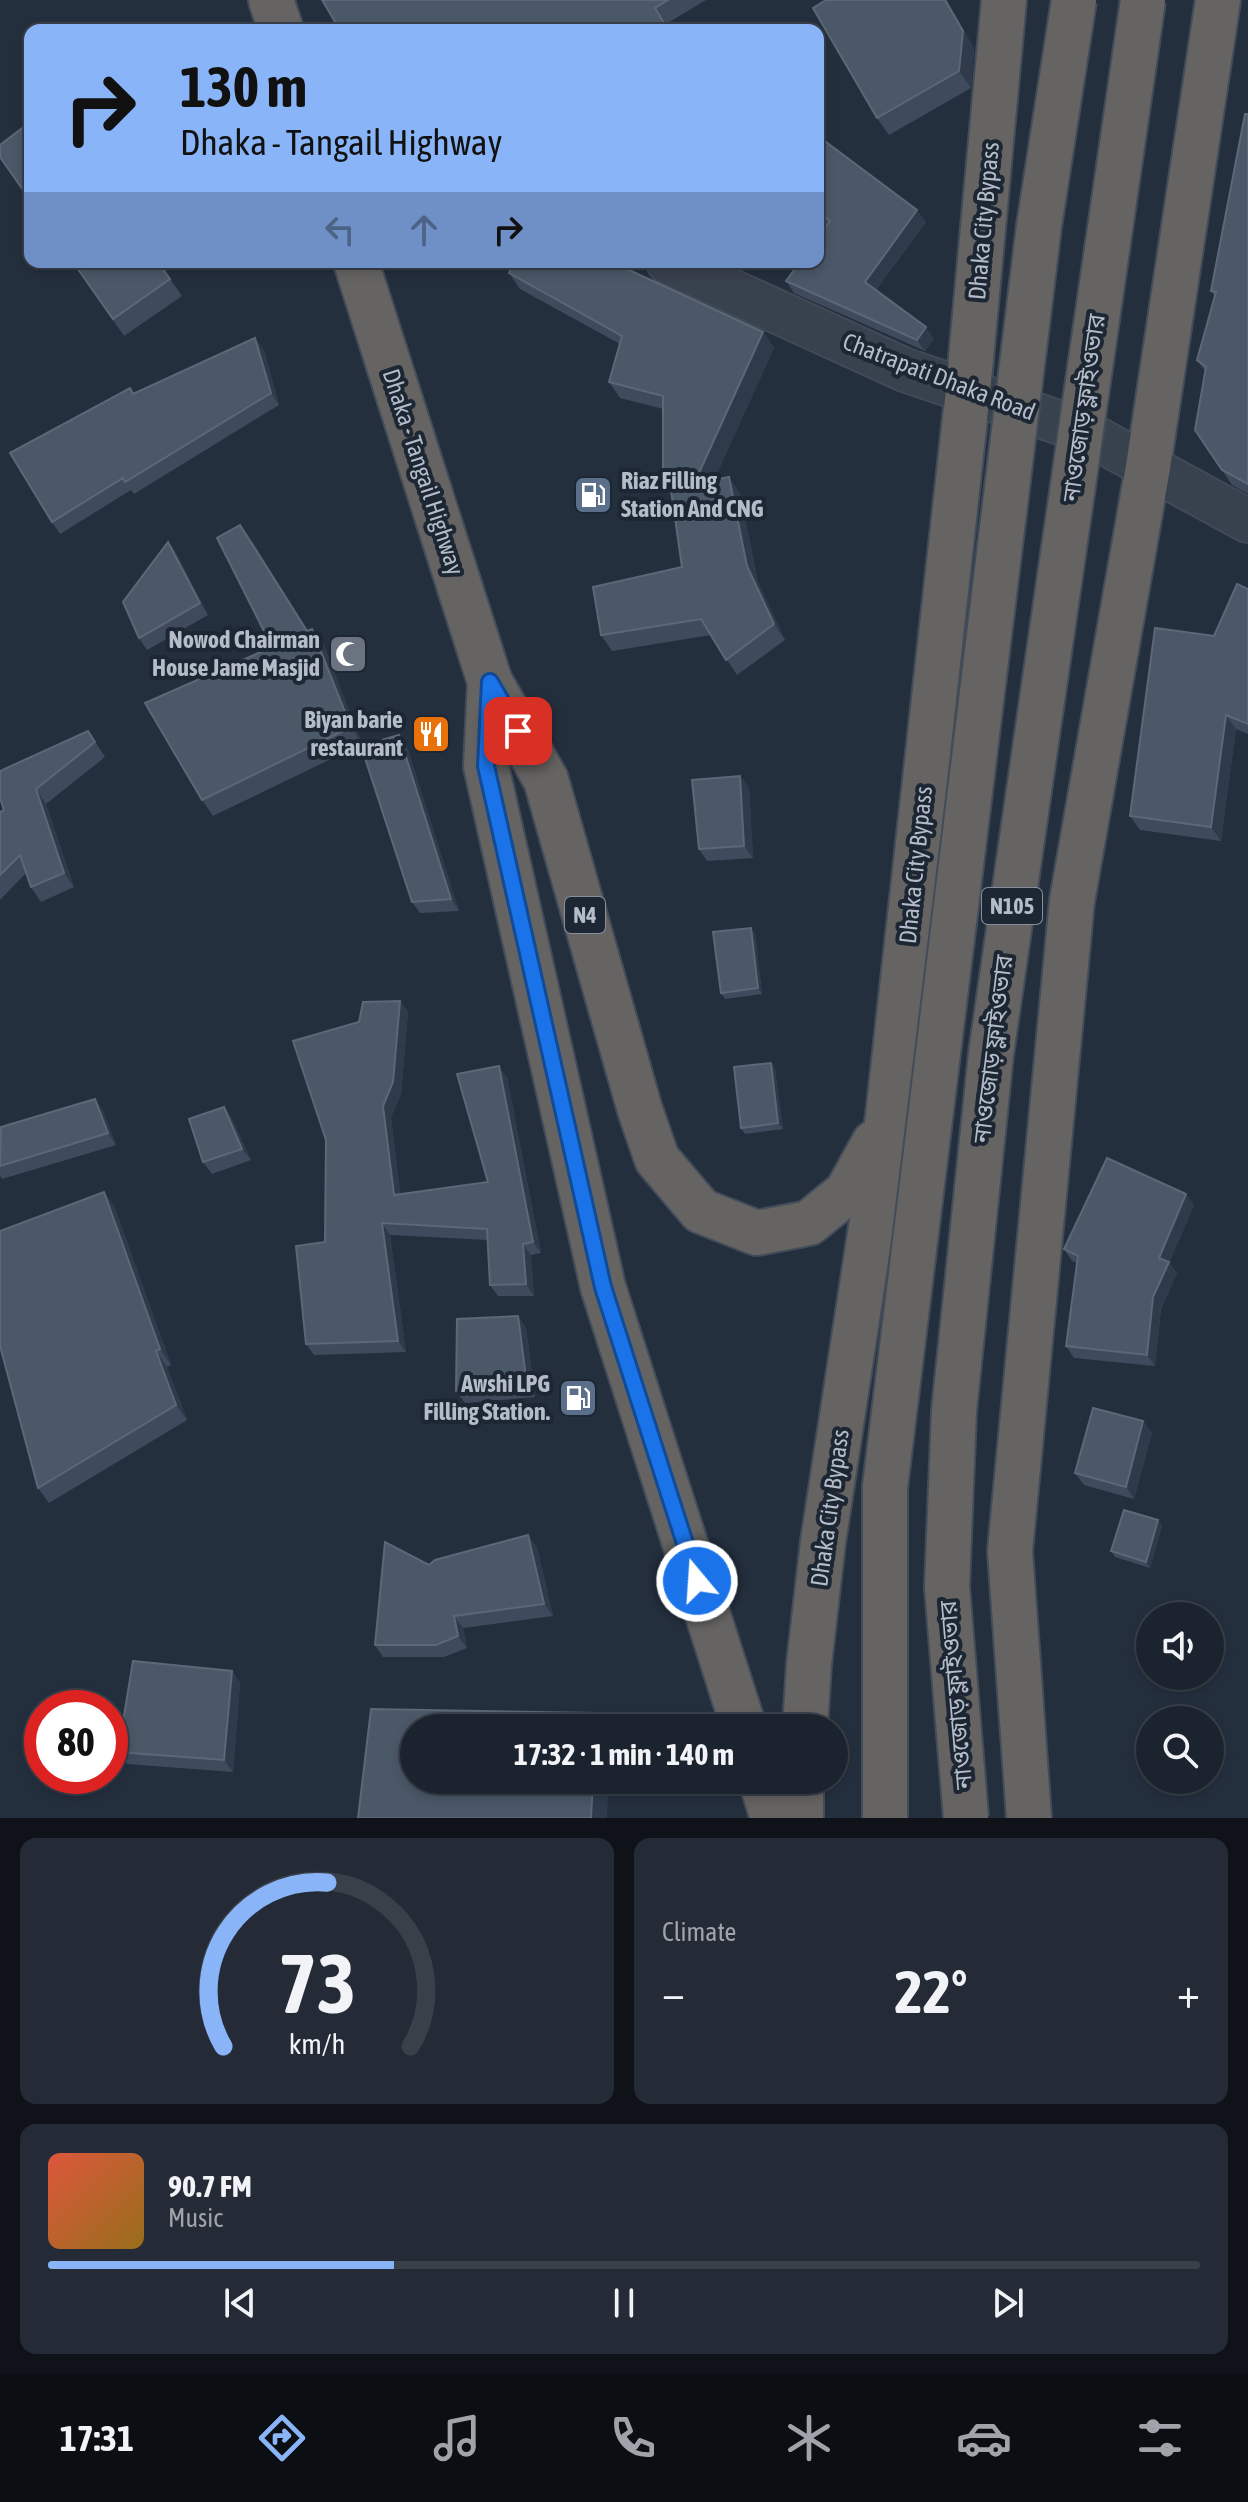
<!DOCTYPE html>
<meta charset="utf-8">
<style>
:root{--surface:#1b232e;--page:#242b36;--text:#f1f3f6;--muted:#a0a4aa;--line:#39404a;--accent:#8ab4f8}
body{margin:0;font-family:"Asap Condensed","Noto Sans Bengali",sans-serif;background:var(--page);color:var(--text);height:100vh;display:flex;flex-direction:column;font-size:30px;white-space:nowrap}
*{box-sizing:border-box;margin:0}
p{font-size:26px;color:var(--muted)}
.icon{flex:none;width:44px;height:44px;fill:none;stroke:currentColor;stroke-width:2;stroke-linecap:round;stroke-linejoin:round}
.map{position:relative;height:1818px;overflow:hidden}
.sheet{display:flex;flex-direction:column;gap:20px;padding:20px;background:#0f1319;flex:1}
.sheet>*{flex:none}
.hud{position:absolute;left:24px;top:24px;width:800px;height:244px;border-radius:16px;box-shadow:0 4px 12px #0003,0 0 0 2px var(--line);background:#8ab4f8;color:#111;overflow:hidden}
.fabs{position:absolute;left:1136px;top:1602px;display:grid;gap:16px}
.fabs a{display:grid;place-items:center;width:88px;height:88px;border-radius:50%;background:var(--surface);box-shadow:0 4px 12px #0003,0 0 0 2px var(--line);font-size:40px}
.speed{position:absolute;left:24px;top:1690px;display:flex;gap:16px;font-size:40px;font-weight:700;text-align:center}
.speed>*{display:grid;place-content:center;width:104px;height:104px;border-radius:50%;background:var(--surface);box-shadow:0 4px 12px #0003,0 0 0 2px var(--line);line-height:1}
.speed .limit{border:12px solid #d22;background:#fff;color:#111}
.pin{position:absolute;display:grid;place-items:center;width:68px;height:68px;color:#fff;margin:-34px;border-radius:16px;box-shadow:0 4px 12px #0006}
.me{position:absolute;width:88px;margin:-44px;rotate:342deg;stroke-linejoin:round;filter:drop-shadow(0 0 6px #0008)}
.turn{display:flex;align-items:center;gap:28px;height:168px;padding:0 24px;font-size:36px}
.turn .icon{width:104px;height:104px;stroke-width:2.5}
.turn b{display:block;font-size:56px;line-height:68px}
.lanes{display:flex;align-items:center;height:76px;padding:0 24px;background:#0003;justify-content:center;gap:40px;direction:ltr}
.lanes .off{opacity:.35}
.big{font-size:60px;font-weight:700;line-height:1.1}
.sheet .tile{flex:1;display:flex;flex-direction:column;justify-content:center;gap:12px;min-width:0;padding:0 28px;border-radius:16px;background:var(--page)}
.sheet .dial{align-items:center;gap:0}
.dial svg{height:208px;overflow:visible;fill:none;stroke:var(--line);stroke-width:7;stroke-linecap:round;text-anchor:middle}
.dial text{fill:var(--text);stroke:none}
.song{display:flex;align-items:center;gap:24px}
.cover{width:96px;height:96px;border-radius:12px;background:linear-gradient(135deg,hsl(10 70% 55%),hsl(40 70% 35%))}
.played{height:8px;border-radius:4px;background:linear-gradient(90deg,var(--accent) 30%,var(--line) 30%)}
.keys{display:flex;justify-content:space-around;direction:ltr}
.heat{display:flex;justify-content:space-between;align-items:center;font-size:44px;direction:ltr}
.sheet .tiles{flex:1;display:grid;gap:20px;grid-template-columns:1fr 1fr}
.tile:last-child{grid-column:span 2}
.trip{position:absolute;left:400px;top:1714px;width:448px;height:80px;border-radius:40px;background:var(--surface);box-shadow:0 4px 12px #0003,0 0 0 2px var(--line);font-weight:700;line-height:80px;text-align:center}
.dock{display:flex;height:128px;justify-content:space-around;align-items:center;background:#0b0e12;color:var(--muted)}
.dock .icon{width:56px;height:56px}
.dock .selected{color:var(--accent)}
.dock b{font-size:36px;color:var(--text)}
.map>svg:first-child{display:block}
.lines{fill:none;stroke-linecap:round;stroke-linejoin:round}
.minor-casing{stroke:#414a57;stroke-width:46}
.trunk-casing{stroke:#434c59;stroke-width:48}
.minor{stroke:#38414e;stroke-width:42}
.trunk{stroke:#656462;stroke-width:44}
.trunk-bridge-casing{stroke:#434c59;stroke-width:48;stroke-linecap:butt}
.trunk-bridge{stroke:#656462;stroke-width:44}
.wall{fill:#3f4b5c}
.shaded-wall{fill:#2f3b4b}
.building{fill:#4b5868;stroke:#5c6777;stroke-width:2}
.route-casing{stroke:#114b97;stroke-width:20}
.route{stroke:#1a73e8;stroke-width:14}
.labels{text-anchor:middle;stroke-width:8;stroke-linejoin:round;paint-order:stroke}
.shield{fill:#1d2633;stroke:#878f9c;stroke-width:2}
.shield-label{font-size:22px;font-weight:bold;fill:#b4bcc9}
.street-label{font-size:24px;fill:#b4bcc9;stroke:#1d2633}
.poi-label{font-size:24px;font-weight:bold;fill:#b4bcc9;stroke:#1d2633;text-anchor:end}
</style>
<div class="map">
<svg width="1248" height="1818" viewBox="0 0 1248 1818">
<rect width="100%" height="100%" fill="#242f3e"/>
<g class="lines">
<g class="minor-casing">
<polyline id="minor" points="668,262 905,370 1081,430 1248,521"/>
</g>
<g class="trunk-casing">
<g id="trunk">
<polyline points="271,0 281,30"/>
<polyline points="356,262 490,682 546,780 640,1110 657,1159 701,1211 757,1233 809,1223 847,1192 874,1143"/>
<polyline points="490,682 486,766 603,1287 744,1728"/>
<polyline points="805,1728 809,1664 823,1542 888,1116 968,391 1004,0"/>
<polyline points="761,1780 773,1818"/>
<polyline points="801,1818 801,1780"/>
<polyline points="1029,1818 1010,1551 1072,901 1148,467 1218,0"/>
</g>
</g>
<use href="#minor" class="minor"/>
<use href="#trunk" class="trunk"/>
<g class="trunk-bridge-casing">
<g id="trunk-bridge">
<polyline points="885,1818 885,1487 1039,226 1074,0"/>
<polyline points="966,1818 947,1587 954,1411 991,1054 1143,0"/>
</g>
</g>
<use href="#trunk-bridge" class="trunk-bridge"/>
</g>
<g class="wall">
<polygon points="322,0 706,0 666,24 669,30 340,30"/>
<polygon points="974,48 971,88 889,135 877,118"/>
<polygon points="1248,114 1248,494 1232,485 1222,470 1205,371 1197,360 1215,297 1211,291"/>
<polygon points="818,136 926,222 876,290 934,339 925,351 794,293 786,281 827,224 818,218"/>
<polygon points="73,262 158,262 182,296 124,336"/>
<polygon points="504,262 612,262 763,332 774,348 714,480 740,493 758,582 785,640 737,675 711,635 612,651 601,635 682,567 670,486 663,476 663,409 620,398 609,382 620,344 520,289 509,273 512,267"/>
<polygon points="264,350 279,405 134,494 131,490 60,534 52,522 134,394"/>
<polygon points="252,541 308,631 324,645 362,744 213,816 202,800 272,647"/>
<polygon points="168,542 176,553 208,615 147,650 139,638"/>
<polygon points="1248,589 1248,734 1236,729 1221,841 1140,830 1130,816 1214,636"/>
<polygon points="88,731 105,757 46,804 74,887 41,902 31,887 26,873 0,900 0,812"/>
<polygon points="399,735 407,747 459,911 420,913 412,902"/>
<polygon points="740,776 749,788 753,858 707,861 699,849"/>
<polygon points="751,928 755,934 762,994 725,999 721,993"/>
<polygon points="400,1001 408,1012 401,1094 391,1117 400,1194 488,1182 507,1077 541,1253 531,1255 534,1296 498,1296 490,1285 488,1240 390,1235 406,1352 314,1355 306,1344 325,1242 359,1022"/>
<polygon points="771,1063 775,1069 783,1129 745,1134 741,1128"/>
<polygon points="224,1107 232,1119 251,1160 212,1174 203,1162"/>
<polygon points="103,1111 116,1145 2,1179 0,1176 0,1134"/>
<polygon points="104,1192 115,1208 171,1365 167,1367 187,1420 49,1503 38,1488"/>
<polygon points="1194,1205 1169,1263 1177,1273 1161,1309 1155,1366 1074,1358 1066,1346 1077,1263 1072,1261 1064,1249"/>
<polygon points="518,1316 526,1328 535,1397 465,1403 456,1391"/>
<polygon points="1143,1421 1152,1433 1134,1499 1084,1485 1075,1473"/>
<polygon points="1158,1520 1162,1526 1150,1568 1115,1557 1111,1551"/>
<polygon points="537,1547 553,1616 463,1628 467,1648 444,1657 383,1657 375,1645 429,1565"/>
<polygon points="232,1671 240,1683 233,1772 127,1764 118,1752"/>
</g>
<g class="shaded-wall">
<polygon points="945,0 947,0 974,48 971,88 959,71"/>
<polygon points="917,210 926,222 873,294 865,282"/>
<polygon points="926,327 934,339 925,351 917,340"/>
<polygon points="763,332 774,348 705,500 694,484"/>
<polygon points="255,338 264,350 279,405 271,393"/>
<polygon points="729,477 740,493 758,582 785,640 774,624 747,566"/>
<polygon points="240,525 252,541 319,648 307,631"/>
<polygon points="168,542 176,553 208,615 200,603"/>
<polygon points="312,629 324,645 362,744 351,727"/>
<polygon points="1226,715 1236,729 1221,841 1211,827"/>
<polygon points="399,735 407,747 459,911 451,899"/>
<polygon points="740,776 749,788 753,858 744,846"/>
<polygon points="36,789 46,804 74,887 64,873"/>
<polygon points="751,928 755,934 762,994 758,988"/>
<polygon points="400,1001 408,1012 401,1094 391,1117 402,1206 394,1195 383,1106"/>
<polygon points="771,1063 775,1069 783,1129 778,1123"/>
<polygon points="499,1066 507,1077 541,1253 533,1242"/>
<polygon points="95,1099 103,1111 116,1145 108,1133"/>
<polygon points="224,1107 232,1119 251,1160 242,1149"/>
<polygon points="104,1192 115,1208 171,1365 160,1349"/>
<polygon points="1186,1194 1194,1205 1169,1263 1177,1273 1161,1309 1155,1366 1147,1355 1153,1297 1159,1258"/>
<polygon points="382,1223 390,1235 406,1352 398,1341"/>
<polygon points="523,1244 531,1255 534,1296 526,1284"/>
<polygon points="518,1316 526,1328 535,1397 527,1385"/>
<polygon points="156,1351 167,1367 187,1420 176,1405"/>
<polygon points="1143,1421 1152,1433 1134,1499 1126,1487"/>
<polygon points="1158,1520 1162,1526 1150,1568 1146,1562"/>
<polygon points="528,1535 537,1547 553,1616 544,1604"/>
<polygon points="454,1616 463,1628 467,1648 458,1636"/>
<polygon points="232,1671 240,1683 233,1772 224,1760"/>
<polygon points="596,1713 607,1728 596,1728"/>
<polygon points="593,1780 609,1780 607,1818 591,1818"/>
</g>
<g class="building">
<polygon points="322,0 668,0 655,8 668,30 340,30"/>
<polygon points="826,0 945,0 963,31 959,71 877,118 813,8"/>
<polygon points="1245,114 1248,114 1248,484 1222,470 1195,430 1206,367 1197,360 1216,292 1211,291"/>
<polygon points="30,122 30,200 0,157 0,145"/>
<polygon points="818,136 917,210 865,282 926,327 917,340 786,281 800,262 818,262 818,237 830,221 818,212"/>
<polygon points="73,262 158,262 170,279 113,319"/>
<polygon points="514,262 612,262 763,332 694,484 729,477 747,566 774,624 726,660 701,619 601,635 593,587 682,567 669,476 663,476 663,396 609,382 622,336 509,273"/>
<polygon points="255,338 271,393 125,482 123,478 52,522 10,453 130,388 133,394"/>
<polygon points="240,525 307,631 312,629 351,727 202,800 145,703 272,647 217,538"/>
<polygon points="168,542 200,603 139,638 123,602"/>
<polygon points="1237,584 1248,589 1248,724 1226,715 1211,827 1130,816 1155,628 1214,636"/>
<polygon points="88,731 95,742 36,789 64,873 31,887 20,855 0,875 0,812 4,810 0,798 0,771"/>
<polygon points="399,735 451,899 412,902 361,746"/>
<polygon points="740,776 744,846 699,849 692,780"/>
<polygon points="751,928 758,988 721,993 713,932"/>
<polygon points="400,1001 393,1082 383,1106 394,1195 488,1182 457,1074 499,1066 533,1242 523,1244 526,1284 490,1285 487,1229 382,1223 398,1341 306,1344 296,1246 325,1242 326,1140 293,1041 359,1022 363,1002"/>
<polygon points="771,1063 778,1123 741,1128 734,1067"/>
<polygon points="95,1099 108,1133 0,1166 1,1127"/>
<polygon points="224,1107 242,1149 203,1162 189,1119"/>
<polygon points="1107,1158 1186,1194 1159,1258 1169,1262 1153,1297 1147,1355 1066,1346 1078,1256 1064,1249"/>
<polygon points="104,1192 160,1349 156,1351 176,1405 38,1488 0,1346 0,1231"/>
<polygon points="518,1316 527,1385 456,1391 457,1319"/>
<polygon points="1093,1408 1143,1421 1126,1487 1075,1473"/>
<polygon points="1124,1510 1158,1520 1146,1562 1111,1551"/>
<polygon points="528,1535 544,1604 454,1616 458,1636 436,1645 375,1645 385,1542 429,1565 435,1560"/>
<polygon points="133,1661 232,1671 224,1760 118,1752"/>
<polygon points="371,1709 596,1713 596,1728 414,1728 414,1780 593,1780 591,1818 358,1818"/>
</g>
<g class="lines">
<g class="route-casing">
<polyline id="route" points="518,731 490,682 486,766 603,1287 697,1581"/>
</g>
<use href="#route" class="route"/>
</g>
<defs>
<g id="fuel-square" transform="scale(2)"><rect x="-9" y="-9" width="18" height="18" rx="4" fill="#5c6f8a" stroke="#1d2633"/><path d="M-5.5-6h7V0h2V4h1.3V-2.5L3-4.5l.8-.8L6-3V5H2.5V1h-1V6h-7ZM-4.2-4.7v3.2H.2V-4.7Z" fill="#fff"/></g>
<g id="mosque-square" transform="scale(2)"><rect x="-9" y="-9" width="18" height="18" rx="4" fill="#6b7280" stroke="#1d2633"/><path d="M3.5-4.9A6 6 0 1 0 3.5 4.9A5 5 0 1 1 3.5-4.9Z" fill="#fff"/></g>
<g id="restaurant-square" transform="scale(2)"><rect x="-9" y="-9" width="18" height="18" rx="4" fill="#e8710a" stroke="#1d2633"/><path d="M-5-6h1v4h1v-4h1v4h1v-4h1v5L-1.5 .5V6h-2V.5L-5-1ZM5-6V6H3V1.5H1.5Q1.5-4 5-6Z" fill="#fff"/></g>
</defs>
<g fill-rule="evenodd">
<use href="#fuel-square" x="593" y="495"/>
<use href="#mosque-square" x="348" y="654"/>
<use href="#restaurant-square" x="431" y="734"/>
<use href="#fuel-square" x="578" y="1398"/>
</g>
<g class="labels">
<g class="shield">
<rect x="982" y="888" width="60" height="36" rx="6"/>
<rect x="565" y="897" width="40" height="36" rx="6"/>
</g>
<g class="shield-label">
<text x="1012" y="914">N105</text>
<text x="585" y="923">N4</text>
</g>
<g class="street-label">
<text transform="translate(984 221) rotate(-85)" y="8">Dhaka City Bypass</text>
<text transform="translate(939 377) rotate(21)" y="8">Chatrapati Dhaka Road</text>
<text transform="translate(1084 408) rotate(-82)" y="8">নাওজোড় ফ্লাইওভার</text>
<text transform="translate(423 472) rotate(72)" y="8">Dhaka - Tangail Highway</text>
<text transform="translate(916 865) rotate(-84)" y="8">Dhaka City Bypass</text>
<text transform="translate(993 1049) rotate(-83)" y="8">নাওজোড় ফ্লাইওভার</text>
<text transform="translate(830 1508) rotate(-82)" y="8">Dhaka City Bypass</text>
<text transform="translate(956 1695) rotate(-95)" y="8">নাওজোড় ফ্লাইওভার</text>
</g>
<g class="poi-label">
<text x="621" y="489" text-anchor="start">Riaz Filling<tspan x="621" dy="28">Station And CNG</tspan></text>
<text x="320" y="648">Nowod Chairman<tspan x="320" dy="28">House Jame Masjid</tspan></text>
<text x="403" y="728">Biyan barie<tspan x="403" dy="28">restaurant</tspan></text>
<text x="550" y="1392">Awshi LPG<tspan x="550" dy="28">Filling Station.</tspan></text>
</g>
</g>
</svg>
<div class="fabs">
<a><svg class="icon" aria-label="sound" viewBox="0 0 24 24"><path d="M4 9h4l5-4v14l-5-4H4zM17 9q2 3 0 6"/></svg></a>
<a><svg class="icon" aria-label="search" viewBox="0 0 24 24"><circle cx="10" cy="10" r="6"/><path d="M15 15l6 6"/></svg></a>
</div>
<div class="speed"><div class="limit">80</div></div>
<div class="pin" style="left:518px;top:731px;background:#d93025"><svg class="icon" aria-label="arrive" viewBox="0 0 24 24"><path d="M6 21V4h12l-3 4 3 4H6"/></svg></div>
<svg class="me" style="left:697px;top:1581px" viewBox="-20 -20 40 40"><circle r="17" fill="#1a73e8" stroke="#fff" stroke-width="3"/><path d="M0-11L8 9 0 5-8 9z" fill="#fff"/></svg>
<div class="trip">17:32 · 1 min · 140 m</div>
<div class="hud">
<div class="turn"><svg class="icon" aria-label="right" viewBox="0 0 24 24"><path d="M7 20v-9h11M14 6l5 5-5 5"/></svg><div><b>130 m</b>Dhaka - Tangail Highway</div></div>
<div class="lanes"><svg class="icon off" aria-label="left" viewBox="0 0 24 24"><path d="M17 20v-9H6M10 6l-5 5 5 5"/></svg><svg class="icon off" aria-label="ahead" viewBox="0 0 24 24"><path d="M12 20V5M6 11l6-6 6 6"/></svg><svg class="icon" aria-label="right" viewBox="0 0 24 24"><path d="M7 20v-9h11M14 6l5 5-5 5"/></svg></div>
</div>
</div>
<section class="sheet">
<div class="tiles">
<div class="tile dial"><svg viewBox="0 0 100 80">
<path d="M14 69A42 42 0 1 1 86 69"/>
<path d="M14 69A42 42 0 0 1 54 6" stroke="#8ab4f8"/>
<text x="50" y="56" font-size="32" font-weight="700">73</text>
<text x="50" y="72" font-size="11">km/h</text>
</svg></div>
<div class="tile"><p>Climate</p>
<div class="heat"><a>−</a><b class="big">22°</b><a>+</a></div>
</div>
<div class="tile">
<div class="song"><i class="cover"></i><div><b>90.7 FM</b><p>Music</p></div></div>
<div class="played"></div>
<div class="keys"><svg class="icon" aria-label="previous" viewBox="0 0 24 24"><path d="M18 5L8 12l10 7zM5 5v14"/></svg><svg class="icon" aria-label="pause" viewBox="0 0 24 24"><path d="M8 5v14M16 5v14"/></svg><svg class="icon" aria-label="next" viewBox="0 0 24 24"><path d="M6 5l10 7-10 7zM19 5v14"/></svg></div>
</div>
</div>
</section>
<nav class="dock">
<b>17:31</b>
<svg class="icon selected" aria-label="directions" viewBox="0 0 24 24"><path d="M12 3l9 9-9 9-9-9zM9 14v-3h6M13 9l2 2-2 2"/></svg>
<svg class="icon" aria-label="music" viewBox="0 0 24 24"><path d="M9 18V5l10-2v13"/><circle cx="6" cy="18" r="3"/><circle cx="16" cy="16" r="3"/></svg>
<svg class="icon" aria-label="phone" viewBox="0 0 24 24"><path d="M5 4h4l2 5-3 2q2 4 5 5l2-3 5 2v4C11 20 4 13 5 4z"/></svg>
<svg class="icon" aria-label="climate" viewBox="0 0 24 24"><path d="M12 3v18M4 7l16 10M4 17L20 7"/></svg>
<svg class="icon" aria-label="car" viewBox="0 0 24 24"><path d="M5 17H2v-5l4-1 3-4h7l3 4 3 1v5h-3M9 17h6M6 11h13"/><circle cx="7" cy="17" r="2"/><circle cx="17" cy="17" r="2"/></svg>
<svg class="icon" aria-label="filters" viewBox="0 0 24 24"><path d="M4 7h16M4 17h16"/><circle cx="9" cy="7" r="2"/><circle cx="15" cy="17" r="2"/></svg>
</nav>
